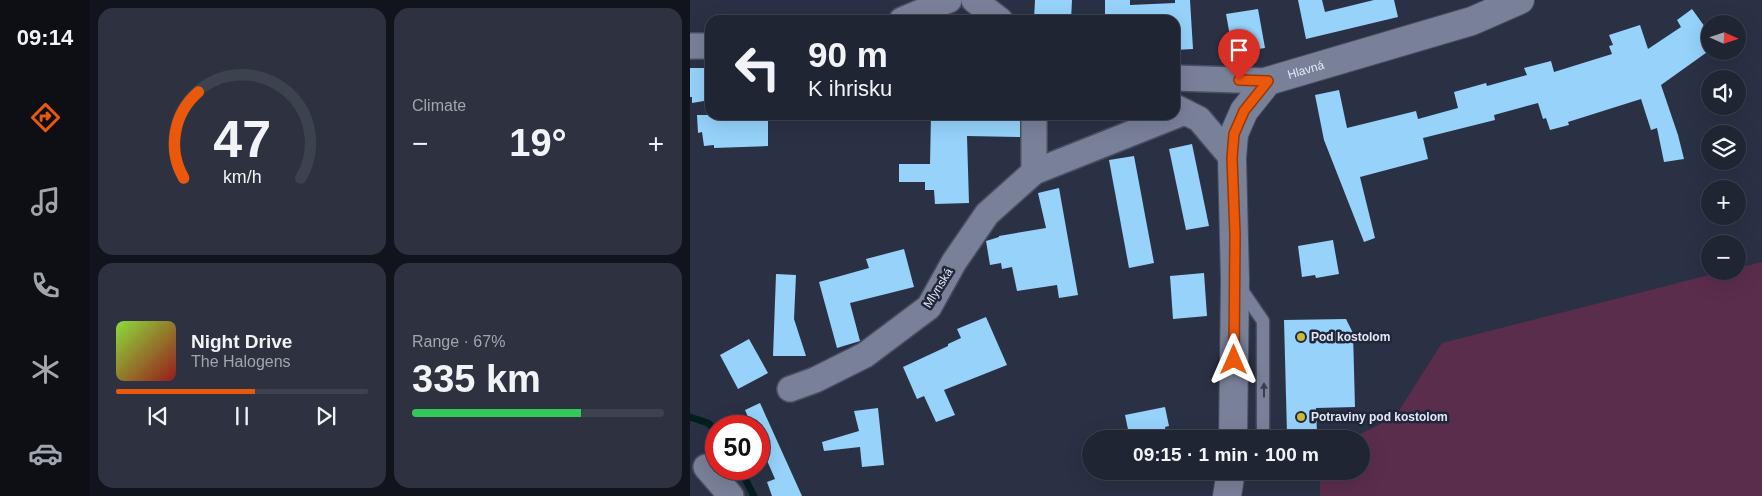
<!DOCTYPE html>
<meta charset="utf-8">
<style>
:root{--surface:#202534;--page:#2d3140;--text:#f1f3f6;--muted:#a2a5ac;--line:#3d424f;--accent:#ea580c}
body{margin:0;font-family:Helvetica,sans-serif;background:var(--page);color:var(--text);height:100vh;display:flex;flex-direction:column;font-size:19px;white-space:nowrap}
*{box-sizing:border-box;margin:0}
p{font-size:16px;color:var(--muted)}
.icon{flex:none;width:28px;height:28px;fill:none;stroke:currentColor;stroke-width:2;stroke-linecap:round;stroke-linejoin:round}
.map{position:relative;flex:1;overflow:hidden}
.side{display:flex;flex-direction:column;gap:8px;padding:8px;background:#12141d;width:600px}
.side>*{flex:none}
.banner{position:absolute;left:15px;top:15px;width:475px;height:105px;border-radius:15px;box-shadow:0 5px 20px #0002,0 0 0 1px var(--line);background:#202534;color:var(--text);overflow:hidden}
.needle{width:32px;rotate:93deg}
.tools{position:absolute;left:1011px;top:15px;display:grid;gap:10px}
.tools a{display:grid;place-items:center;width:45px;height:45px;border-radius:50%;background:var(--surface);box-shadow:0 5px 20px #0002,0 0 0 1px var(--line);font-size:25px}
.speed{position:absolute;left:15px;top:415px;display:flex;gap:10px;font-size:25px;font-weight:700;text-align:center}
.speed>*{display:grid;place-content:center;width:65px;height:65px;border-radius:50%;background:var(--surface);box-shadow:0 5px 20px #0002,0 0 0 1px var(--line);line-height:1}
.speed .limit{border:8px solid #d22;background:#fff;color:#111}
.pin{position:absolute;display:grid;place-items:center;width:42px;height:42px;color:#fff;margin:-51px -21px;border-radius:50% 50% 50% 0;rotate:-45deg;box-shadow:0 0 5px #0007}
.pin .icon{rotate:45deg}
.me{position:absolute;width:55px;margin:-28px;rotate:0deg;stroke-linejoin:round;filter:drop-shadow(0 0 4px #0008)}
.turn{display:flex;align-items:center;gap:18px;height:105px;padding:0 20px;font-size:22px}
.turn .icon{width:65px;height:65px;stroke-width:2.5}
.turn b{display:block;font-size:35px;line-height:42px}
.big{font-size:38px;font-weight:700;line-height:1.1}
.side .widget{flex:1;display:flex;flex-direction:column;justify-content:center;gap:8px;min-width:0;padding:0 18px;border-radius:15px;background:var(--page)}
.side .dial{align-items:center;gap:0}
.dial svg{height:130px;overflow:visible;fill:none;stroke:var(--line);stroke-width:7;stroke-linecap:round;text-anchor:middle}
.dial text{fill:var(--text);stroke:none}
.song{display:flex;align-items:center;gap:15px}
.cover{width:60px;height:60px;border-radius:8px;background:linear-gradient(135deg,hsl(90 70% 55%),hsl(0 70% 35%))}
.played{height:5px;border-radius:2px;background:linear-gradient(90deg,var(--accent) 55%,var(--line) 55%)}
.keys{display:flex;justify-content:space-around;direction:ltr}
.heat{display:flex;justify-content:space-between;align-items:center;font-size:28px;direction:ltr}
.charge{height:8px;border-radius:4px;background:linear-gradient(90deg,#34c759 67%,var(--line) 0)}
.side .tiles{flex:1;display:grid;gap:8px;grid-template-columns:repeat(2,1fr)}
.trip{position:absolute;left:392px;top:430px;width:288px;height:50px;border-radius:25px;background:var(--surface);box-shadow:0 5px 20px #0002,0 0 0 1px var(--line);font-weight:700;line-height:50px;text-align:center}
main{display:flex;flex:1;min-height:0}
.tabs{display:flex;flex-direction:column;width:90px;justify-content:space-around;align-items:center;background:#0d0f15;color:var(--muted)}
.tabs .icon{width:35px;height:35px}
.tabs .current{color:var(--accent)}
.tabs b{font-size:22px;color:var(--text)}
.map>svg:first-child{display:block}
.green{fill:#5b2d4d}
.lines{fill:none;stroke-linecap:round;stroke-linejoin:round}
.stream{stroke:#031e20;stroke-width:7}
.building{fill:#96d2fa}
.service-casing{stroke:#494e60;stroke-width:15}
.minor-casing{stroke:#494e60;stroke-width:28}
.secondary-casing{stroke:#494e60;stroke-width:30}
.service{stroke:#798199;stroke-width:12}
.minor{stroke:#798199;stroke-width:25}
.secondary{stroke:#798199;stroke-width:28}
.oneway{fill:#373e52}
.route-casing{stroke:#983908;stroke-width:12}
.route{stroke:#ea580c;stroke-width:9}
.poi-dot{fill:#caba39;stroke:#21273b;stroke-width:2}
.labels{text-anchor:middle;stroke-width:5;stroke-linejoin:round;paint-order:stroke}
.street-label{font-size:12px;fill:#e3e8f5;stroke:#21273b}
.poi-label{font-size:12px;font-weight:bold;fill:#e3e8f5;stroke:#21273b;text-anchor:start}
</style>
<main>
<nav class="tabs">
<b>09:14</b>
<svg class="icon current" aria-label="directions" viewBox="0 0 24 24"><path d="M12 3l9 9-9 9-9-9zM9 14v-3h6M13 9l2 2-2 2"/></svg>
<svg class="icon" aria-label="music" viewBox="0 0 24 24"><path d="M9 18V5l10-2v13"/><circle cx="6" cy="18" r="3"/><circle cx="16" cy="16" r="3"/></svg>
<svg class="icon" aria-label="phone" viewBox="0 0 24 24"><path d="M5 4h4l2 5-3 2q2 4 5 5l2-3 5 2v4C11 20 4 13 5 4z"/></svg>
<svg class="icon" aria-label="climate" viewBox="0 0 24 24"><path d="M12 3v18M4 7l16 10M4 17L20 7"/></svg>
<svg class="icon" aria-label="car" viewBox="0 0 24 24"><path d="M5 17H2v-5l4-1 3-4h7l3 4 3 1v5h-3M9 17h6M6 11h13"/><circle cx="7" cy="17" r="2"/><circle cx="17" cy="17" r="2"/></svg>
</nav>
<section class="side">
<div class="tiles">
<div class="widget dial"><svg viewBox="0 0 100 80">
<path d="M14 69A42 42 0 1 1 86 69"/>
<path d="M14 69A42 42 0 0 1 23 16" stroke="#ea580c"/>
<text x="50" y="56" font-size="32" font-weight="700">47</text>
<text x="50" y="72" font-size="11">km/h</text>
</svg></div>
<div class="widget"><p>Climate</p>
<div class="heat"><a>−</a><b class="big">19°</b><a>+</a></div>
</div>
<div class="widget">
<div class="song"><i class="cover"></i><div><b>Night Drive</b><p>The Halogens</p></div></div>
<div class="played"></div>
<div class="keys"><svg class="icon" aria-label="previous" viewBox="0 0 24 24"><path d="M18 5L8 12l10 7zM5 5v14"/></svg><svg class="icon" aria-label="pause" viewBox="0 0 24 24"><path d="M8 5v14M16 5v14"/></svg><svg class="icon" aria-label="next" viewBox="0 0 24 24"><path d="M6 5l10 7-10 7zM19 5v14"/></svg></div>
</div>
<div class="widget"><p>Range · 67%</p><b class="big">335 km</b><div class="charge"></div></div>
</div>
</section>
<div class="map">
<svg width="1072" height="496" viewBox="0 0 1072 496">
<rect width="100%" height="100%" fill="#2b3145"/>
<polygon class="green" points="1072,262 1072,496 630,496 630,471 671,471 671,439 660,439 705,417 752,343 1035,271 1048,271 1048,268"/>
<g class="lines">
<g class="stream">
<polyline points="0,417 18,423 26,430"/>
<polyline points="50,469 64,496"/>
</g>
</g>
<g class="building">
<polygon points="345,0 382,0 381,20 344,20"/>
<polygon points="415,0 440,0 440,5 485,3 485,0 500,0 503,49 485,50 485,20 415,18"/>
<polygon points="608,0 632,0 635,12 684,0 704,0 708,17 616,39"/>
<polygon points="568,9 575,48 543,53 536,14"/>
<polygon points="1002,9 1020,34 1020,50 971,85 988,135 994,159 974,162 967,128 961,130 951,99 878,122 879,125 860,130 856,118 853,119 848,103 804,115 805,120 733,138 738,159 670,177 685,238 674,242 634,140 625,95 649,90 657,128 726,111 728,119 768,108 764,92 796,83 797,86 837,75 834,68 861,61 864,72 922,54 919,46 923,45 919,35 950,25 958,49 991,27 987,20"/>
<polygon points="0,68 20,68 20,100 2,103 2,97 0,97"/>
<polygon points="7,115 78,115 78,146 24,148 24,145 14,146 12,132 8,133"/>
<polygon points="241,115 330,115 330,137 277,136 279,203 245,204 244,190 235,190 235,182 209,182 209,164 240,164"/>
<polygon points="502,144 519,226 496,230 479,149"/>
<polygon points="444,156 464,263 439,268 419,160"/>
<polygon points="369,188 388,295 369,298 367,285 327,291 322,267 312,269 311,263 300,265 296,241 309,237 309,236 356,228 348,193"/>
<polygon points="643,240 649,274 626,278 625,275 612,277 608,246"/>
<polygon points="214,249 224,287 160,303 170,341 147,348 129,282 179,268 176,259"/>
<polygon points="514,273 517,316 483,319 480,276"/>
<polygon points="86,274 106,275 104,319 116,356 83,356"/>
<polygon points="296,317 317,365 254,390 265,415 246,422 234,396 227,399 213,367 258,346 258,344 271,338 267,329"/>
<polygon points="656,319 663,333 665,407 626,408 627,433 597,434 594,320"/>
<polygon points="59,339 78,373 48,389 30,355"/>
<polygon points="70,403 112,496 82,496 77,482 85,479 69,442 69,426 62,426 55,410"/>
<polygon points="475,407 479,426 475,427 477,439 440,439 435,415"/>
<polygon points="188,408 194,465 172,467 170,447 134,451 132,442 169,431 164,411"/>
</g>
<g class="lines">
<g class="service-casing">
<polyline id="service" points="549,286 573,321 573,439"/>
</g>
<g class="minor-casing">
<g id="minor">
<polyline points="284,0 310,20"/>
<polyline points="212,20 259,0"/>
<polyline points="0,46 20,46"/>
<polyline points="485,78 578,81"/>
<polyline points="485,107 509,119 542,158"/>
<polyline points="344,172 495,112"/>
<polyline points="100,389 125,380 175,355 239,307 264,262 297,214 344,172 344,115"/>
<polyline points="16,467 41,496"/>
</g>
</g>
<g class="secondary-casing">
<g id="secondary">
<path id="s1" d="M543,439l2,-159 -3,-122 2,-24 10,-23 24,-30 204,-60 48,-21"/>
<polyline points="537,496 541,471"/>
</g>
</g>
<use href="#service" class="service"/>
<use href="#minor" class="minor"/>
<use href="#secondary" class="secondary"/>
</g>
<defs><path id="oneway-solid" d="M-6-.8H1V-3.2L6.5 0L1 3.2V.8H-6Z" transform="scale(1.25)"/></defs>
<use class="oneway" href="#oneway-solid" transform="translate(574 390) rotate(-90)"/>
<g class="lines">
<g class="route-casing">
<polyline id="route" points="544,360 545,234 542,158 544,134 554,111 578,81 549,80"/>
</g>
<use href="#route" class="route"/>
</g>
<g class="poi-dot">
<circle cx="611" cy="337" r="5"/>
<circle cx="611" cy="417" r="5"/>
</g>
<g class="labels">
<g class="street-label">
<text dy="4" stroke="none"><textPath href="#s1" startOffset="408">Hlavná</textPath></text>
<text transform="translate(248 288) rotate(-58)" y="4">Mlynská</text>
</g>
<g class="poi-label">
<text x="621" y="341">Pod kostolom</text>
<text x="621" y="421">Potraviny pod kostolom</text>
</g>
</g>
</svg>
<div class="tools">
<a><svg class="needle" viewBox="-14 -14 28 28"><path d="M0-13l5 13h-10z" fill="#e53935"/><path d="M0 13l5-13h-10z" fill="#a2a5ac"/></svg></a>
<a><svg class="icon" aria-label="sound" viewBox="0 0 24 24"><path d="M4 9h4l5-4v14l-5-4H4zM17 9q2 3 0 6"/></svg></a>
<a><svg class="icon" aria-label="layers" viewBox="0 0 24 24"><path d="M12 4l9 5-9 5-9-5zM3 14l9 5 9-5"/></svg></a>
<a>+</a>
<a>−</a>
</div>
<div class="speed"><div class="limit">50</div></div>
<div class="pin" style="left:549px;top:80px;background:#d93025"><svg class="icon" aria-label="arrive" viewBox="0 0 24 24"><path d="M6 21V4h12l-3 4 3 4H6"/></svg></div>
<svg class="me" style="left:544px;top:360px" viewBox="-20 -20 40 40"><path d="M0-17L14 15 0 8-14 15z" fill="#ea580c" stroke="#fff" stroke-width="4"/></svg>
<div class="trip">09:15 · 1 min · 100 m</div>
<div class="banner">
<div class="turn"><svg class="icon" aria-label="left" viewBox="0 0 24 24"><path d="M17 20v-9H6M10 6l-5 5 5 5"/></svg><div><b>90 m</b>K ihrisku</div></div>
</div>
</div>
</main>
